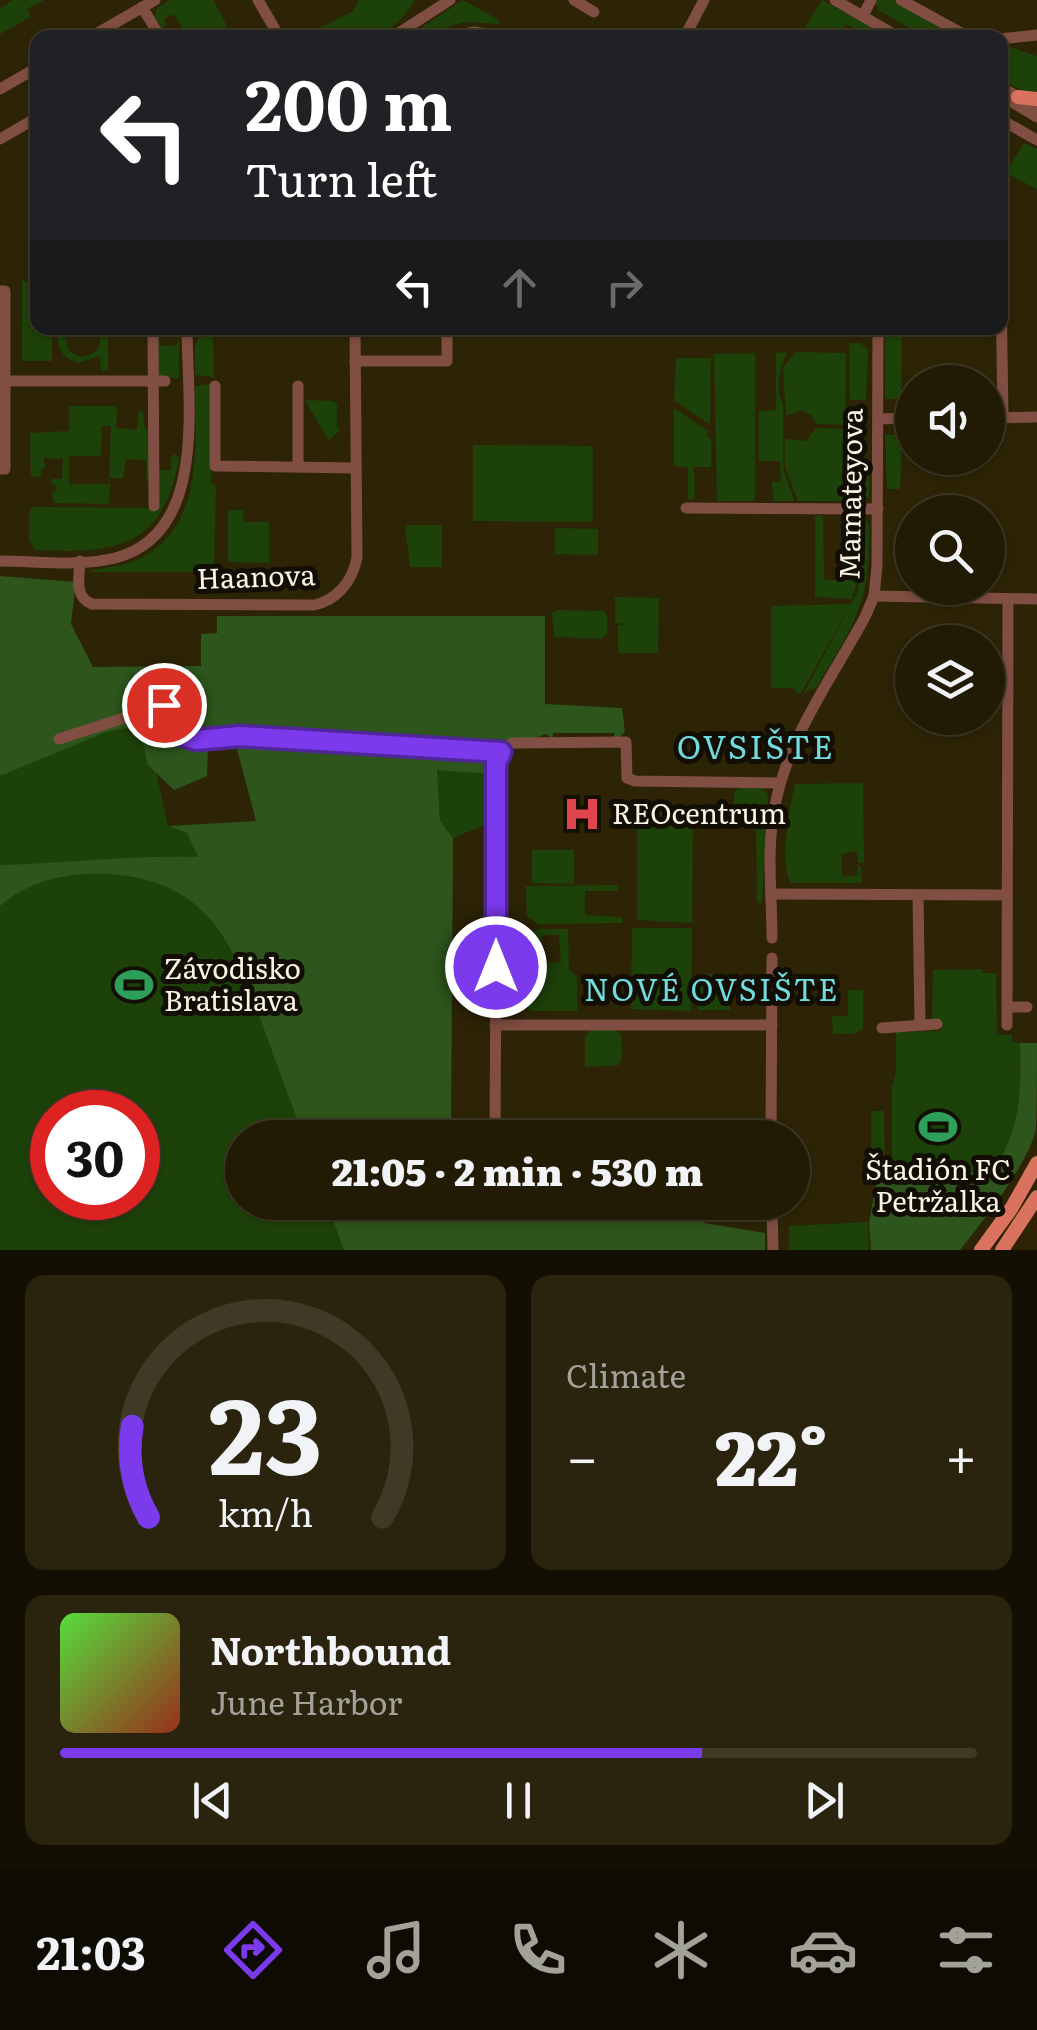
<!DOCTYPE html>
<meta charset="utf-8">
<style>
:root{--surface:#221b04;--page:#2a240e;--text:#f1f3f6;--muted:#a2a19a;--line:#3f3926;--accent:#7c3aed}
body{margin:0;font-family:Literata,serif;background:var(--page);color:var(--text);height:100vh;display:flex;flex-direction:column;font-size:38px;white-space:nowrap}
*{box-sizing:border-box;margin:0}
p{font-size:32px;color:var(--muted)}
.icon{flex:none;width:55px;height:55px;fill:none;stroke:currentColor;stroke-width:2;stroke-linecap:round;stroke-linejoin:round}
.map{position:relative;height:1250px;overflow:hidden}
.panel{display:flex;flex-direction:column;gap:25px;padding:25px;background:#130f02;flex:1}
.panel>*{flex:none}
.guide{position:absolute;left:30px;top:30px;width:978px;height:305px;border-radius:20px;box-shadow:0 2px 8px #0004,0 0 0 2px var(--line);background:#202124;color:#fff;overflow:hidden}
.fabs{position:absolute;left:895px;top:365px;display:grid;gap:20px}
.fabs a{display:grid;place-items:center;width:110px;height:110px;border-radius:50%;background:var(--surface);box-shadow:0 2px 8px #0004,0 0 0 2px var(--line);font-size:50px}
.speed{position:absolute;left:30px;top:1090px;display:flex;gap:20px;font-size:50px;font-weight:700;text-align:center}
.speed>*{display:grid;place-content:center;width:130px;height:130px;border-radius:50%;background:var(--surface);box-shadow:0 2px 8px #0004,0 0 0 2px var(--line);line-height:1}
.speed .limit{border:15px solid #d22;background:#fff;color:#111}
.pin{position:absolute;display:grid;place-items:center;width:85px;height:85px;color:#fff;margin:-42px;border:5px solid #fff;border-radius:50%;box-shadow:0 2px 10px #0007}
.me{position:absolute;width:110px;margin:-55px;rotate:0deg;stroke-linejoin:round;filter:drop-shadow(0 0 8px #0008)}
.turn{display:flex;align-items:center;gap:35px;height:210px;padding:0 50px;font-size:45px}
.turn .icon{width:130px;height:130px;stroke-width:2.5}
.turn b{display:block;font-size:70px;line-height:85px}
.lanes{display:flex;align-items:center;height:95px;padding:0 50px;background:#0003;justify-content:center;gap:50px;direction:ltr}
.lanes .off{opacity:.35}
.big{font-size:75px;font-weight:800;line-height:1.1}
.panel .widget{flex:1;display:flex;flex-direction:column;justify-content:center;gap:15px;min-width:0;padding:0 35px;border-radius:20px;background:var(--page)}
.panel .dial{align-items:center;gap:0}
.dial svg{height:260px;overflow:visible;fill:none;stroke:var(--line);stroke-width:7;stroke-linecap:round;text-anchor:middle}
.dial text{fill:var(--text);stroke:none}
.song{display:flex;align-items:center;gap:30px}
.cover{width:120px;height:120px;border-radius:15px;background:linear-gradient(135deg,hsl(110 70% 55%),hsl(10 70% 35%))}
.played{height:10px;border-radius:5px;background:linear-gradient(90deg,var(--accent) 70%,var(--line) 70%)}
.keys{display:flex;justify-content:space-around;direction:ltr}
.heat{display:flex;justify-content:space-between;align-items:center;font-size:55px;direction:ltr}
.panel .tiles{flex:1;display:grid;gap:25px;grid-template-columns:1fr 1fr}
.widget:last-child{grid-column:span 2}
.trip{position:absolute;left:225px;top:1120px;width:585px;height:100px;border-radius:50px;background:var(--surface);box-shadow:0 2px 8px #0004,0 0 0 2px var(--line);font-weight:800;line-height:100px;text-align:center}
.menu{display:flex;height:160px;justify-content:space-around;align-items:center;background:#0e0b02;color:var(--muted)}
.menu .icon{width:70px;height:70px}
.menu .selected{color:var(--accent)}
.menu b{font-size:45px;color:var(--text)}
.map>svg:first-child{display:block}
.green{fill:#1d4209;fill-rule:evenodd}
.forest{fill:#2e551c}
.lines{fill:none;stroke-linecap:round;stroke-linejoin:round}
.minor{stroke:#804e43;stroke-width:11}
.major{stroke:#da735d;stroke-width:14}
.route-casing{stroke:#51269a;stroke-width:25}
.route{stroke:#7c3aed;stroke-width:18}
.labels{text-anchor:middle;stroke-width:10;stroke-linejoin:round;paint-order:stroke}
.street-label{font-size:28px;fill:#faf5e4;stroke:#120e03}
.poi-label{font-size:28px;fill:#faf5e4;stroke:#120e03;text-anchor:start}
.neighbourhood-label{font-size:30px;letter-spacing:2.5px;fill:#6fdce0;stroke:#120e03}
.quarter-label{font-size:32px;letter-spacing:2.5px;fill:#6fdce0;stroke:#120e03}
</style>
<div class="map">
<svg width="1037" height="1250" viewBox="0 0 1037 1250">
<rect width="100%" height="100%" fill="#2d2406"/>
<g class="green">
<polygon points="13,0 44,0 27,9 31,17 0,34 0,8"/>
<polygon points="170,0 213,0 227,26 207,37 173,37 184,31 174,14 164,19 167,26 162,28 155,16 157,8"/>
<path d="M359,0h56c-26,42 -47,38 -92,37l-5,-8 35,-18z"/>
<polygon points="463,0 497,19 500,24 464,22 417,37 407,37"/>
<polygon points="822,0 890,37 871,37 846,24 841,31 826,37 805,28"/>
<polygon points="875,0 893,0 961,37 925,37 878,10"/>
<polygon points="1000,44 1037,56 1037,97 1000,80"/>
<polygon points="1024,143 1037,149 1037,189 1006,173"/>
<polygon points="22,281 37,281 38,328 52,328 52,361 22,361"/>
<path d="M57,328h6l5,22 12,7c19,-1 21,-13 21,-29h7v43h-7l-1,-15 -22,7c-18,-5 -21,-18 -21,-35z"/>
<polygon points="156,328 159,328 160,346 177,345 179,328 179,378 157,378"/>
<polygon points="885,335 902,335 901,399 885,399"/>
<polygon points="200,336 213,336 214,377 195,375 195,345"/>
<polygon points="849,343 860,343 868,350 866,400 850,400"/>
<path d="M787,352c-6,15 -13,36 -4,52v64l11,33h-20l-2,-19h9l-1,-21h-21v-50l17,-1v-57z"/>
<polygon points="796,352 846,353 845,425 816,424 812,416 802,410 786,416 783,368"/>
<polygon points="755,353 755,497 753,501 717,501 714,354"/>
<polygon points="676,358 711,358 710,425 674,400"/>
<path d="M212,384l-1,99 5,2 -2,87h-126c17,-6 36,-5 53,-14 64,-34 54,-111 54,-172z"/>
<polygon points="305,400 332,401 337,404 337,428 340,429 329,441"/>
<path d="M69,406h45l3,2 -1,20 21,2 2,-19h4l2,18h4l1,51h-4v-20l-20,-1 -3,19h-13l-1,26 -55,-1 -2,-10 4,-1v-7l-5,-1 1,-5h10l1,-20 -19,-1 1,10 -4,1v8l-10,-1 -1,-43 39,-2zM102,426h9l-2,58h-40v-28h32z"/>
<polygon points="674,408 708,431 706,435 711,439 711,467 694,467 695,499 688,499 688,467 674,466"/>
<polygon points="816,428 846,429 845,501 798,501 785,467 785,439 806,441"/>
<polygon points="885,435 902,435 900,489 887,489"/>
<polygon points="473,445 593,446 593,522 473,521"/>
<path d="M175,454l4,4c-15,90 -64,96 -144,92l-6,-11v-28l4,-4 123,1 3,-38h12v-13z"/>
<polygon points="869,462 869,496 861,504 849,505 850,463"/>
<polygon points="228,510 243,510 243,522 269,522 269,563 228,562"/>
<path d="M862,514c9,9 7,17 7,29 0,65 -21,90 -52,144l-13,6 54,-102z"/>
<polygon points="823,515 824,580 852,580 853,519 848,518 857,516 857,581 852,599 815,597 815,516"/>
<polygon points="405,525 442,525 442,567 410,567"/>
<polygon points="555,528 598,529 598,555 555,554"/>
<polygon points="615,597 659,598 658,653 618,653 618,625 629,624 615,623"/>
<polygon points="851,604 801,693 796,693 795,688 771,688 771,606"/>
<polygon points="558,610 604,611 607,616 607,634 601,639 554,637 552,613"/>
<path d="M143,713l25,113 19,7 133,304 -78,1v64l101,1 16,47h-359v-488zM52,1112h86v86h-86z"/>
<polygon points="437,769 485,774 485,825 453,838 440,821"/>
<path d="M863,783l1,80h-6l-1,-12 -16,3 1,23 15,-2 1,-9h3l1,17h-71c-13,-21 -1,-75 4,-99z"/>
<polygon points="740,786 761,786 768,795 762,903 757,903 756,815 743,814 734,809 734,793"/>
<polygon points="637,808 693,809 692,923 637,920"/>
<polygon points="532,850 574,850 574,884 532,883"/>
<polygon points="619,885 618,891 585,891 585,915 622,917 623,923 538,924 527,916 526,886"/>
<polygon points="632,928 692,928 691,1011 631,1009"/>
<polygon points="538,929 568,929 569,970 577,977 577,1011 531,1011 527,1007 526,964 561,962 559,935 544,935 533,951 527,951 527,938"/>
<path d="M982,969v4h14l1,62h15v7l8,1c1,52 1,84 -27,130h-101v-87l4,-14v-40l45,-1 -1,-10h-8l1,-51z"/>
<polygon points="699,974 731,974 730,1010 698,1010"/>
<polygon points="848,990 863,990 863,1029 854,1034 833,1034 832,1016 848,1016"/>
<polygon points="592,1029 614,1029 621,1034 622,1058 619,1065 585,1067 585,1037"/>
<polygon points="871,1111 884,1111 885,1171 871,1171"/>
<polygon points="868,1222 869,1250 789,1250 789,1226"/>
</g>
<g class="forest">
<path d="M0,576l76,6 -5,42 22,43 108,-1v-32l16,-1v-17h328v88l77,4 3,24 -6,6h-5v-5h-61v5l-8,-4 -36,15 -20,25 -52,-4 3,51 13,17 -2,299h-147c-14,-36 -27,-72 -40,-108 -30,-83 -54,-149 -156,-155 -39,-2 -79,6 -108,32v-41c66,-2 132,-10 198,-8l-11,-24 -19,-7 88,-5 -20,-76 -28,4 -1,27 -33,14 -26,-25 -9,-39 -33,6 -106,44z"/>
<path d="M1020,1043h17c0,24 0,66 -1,87 -10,37 -52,90 -76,120h-89l-2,-28 9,-46 115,-4c28,-45 28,-77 27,-129z"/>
<polygon points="327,1203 701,1203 704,1223 765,1233 765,1250 344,1250"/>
</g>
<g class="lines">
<g class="minor">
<polyline points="258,0 280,38"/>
<polyline points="574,0 594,12"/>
<polyline points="835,0 900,38"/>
<polyline points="901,0 965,35 987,38"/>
<polyline points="142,7 161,38"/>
<polyline points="866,10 871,0"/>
<polyline points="89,38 155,0"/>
<polyline points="391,38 450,0"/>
<polyline points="438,38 475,32 510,38"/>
<polyline points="684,38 704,0"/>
<polyline points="830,38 840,34 850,38"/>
<polyline points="909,38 910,35"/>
<polyline points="1000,39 1037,35"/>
<polyline points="1000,87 1037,107"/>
<polyline points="0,89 38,67"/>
<polyline points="1000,95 1037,117"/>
<polyline points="1000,119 1037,140"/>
<polyline points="0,139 38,117"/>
<polyline points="1000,222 1003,417"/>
<polyline points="0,291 5,291 5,469 0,469"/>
<polyline points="153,328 154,506"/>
<polyline points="355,361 447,361 447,328"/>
<polyline points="4,381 165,381"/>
<polyline points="215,386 215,466 356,468"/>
<polyline points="298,386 298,467"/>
<polyline points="988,418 1037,417"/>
<polyline points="878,419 912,418"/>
<polyline points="686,508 878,509"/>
<path d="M0,561c37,0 79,6 115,-3 94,-24 72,-157 72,-230"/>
<path d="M80,561c-1,17 -6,36 12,43l222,1c23,-5 38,-23 43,-47l-2,-230"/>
<polyline points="874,596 1037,599"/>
<polyline points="59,739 164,705 170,706 184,736 196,741 240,736 501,752"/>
<polyline points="772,894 1007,895"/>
<polyline points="918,895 920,1024"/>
<path d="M772,938c0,-43 -6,-90 3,-132 13,-69 57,-128 90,-189l9,-21 3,-30 1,-238"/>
<polyline points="1007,1007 1027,1007"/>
<polyline points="495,1025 772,1025"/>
<polyline points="1007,1025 1008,599"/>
<polyline points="882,1028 937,1024"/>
<polyline points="495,1138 497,763 501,752 512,743 626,742 627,778 635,781 780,783"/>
<polyline points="771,1138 772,958"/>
<polyline points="772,1202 773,1250"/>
</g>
<g class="major">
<polyline points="1018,97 1037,99"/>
<polyline points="981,1250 1011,1209 1037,1163"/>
<polyline points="1002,1250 1037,1197"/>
</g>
</g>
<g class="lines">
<g class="route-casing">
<polyline id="route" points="164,705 170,706 184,736 196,740 240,736 501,752 496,763 496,967"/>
</g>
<use href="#route" class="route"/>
</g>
<defs>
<g id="hospital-bare" transform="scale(3)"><path d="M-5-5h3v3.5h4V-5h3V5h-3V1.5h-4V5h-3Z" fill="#e0444e" stroke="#120e03" stroke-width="2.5" paint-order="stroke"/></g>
<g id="stadium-bare" transform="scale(3)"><path d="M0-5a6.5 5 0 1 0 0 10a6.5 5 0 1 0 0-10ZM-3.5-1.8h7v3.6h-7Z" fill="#2e9e5b" stroke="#120e03" stroke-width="2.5" paint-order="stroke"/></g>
</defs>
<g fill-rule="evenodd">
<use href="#hospital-bare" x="582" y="814"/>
<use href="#stadium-bare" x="134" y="985"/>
<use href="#stadium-bare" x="938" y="1127"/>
</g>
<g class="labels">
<g class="street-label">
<text transform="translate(851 494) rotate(-89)" y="10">Mamateyova</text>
<text transform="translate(256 577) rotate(-2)" y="10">Haanova</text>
</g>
<g class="poi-label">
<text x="612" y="824">REOcentrum</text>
<text x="164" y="979">Závodisko<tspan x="164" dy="32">Bratislava</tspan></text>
<text x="938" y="1180" text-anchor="middle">Štadión FC<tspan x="938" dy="32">Petržalka</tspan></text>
</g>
<g class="neighbourhood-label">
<text x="712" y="1001">NOVÉ OVSIŠTE</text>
</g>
<g class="quarter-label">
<text x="756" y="759">OVSIŠTE</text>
</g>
</g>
</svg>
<div class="fabs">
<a><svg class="icon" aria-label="sound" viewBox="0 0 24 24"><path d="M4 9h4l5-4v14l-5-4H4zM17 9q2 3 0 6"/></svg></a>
<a><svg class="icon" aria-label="search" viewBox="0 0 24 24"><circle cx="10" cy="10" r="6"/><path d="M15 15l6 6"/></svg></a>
<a><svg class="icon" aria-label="layers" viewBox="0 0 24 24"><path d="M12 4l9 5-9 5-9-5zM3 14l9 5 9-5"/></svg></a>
</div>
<div class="speed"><div class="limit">30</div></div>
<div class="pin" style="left:164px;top:705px;background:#d93025"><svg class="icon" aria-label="arrive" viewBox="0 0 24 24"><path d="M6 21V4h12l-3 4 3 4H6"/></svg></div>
<svg class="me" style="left:496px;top:967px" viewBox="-20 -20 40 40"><circle r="17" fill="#7c3aed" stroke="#fff" stroke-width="3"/><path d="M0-11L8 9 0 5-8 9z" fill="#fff"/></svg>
<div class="trip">21:05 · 2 min · 530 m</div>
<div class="guide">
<div class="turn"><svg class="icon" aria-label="left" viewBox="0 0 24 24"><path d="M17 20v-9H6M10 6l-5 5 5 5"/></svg><div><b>200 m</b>Turn left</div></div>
<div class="lanes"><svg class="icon" aria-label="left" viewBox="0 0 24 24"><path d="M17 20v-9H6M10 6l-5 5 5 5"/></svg><svg class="icon off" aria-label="ahead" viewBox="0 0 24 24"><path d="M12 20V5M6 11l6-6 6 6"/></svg><svg class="icon off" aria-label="right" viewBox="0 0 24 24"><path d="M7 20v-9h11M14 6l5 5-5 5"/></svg></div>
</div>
</div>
<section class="panel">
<div class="tiles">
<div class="widget dial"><svg viewBox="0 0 100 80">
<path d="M14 69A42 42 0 1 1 86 69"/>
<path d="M14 69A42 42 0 0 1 9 41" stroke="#7c3aed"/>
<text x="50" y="56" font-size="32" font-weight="700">23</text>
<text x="50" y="72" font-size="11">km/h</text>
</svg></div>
<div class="widget"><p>Climate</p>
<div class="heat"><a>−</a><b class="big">22°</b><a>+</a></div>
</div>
<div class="widget">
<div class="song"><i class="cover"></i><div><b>Northbound</b><p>June Harbor</p></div></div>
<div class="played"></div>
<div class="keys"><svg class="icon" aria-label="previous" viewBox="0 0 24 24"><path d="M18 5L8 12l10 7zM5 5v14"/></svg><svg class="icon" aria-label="pause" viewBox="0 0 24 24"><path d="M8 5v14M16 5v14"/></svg><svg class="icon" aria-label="next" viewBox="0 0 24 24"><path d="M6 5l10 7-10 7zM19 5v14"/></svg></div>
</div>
</div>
</section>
<nav class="menu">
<b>21:03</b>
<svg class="icon selected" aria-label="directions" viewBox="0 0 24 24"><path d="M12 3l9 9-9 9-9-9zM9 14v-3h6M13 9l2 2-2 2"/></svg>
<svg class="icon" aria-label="music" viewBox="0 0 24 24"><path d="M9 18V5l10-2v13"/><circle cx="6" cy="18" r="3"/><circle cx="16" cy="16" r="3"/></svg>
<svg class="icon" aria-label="phone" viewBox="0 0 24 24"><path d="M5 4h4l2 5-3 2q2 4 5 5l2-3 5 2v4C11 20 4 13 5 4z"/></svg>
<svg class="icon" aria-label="climate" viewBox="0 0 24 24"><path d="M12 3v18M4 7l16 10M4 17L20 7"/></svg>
<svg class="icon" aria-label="car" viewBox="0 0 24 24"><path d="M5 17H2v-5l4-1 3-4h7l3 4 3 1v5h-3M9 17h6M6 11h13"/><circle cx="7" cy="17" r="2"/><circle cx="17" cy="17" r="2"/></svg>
<svg class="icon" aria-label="filters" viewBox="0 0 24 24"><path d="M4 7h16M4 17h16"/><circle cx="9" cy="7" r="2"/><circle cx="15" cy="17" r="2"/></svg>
</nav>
